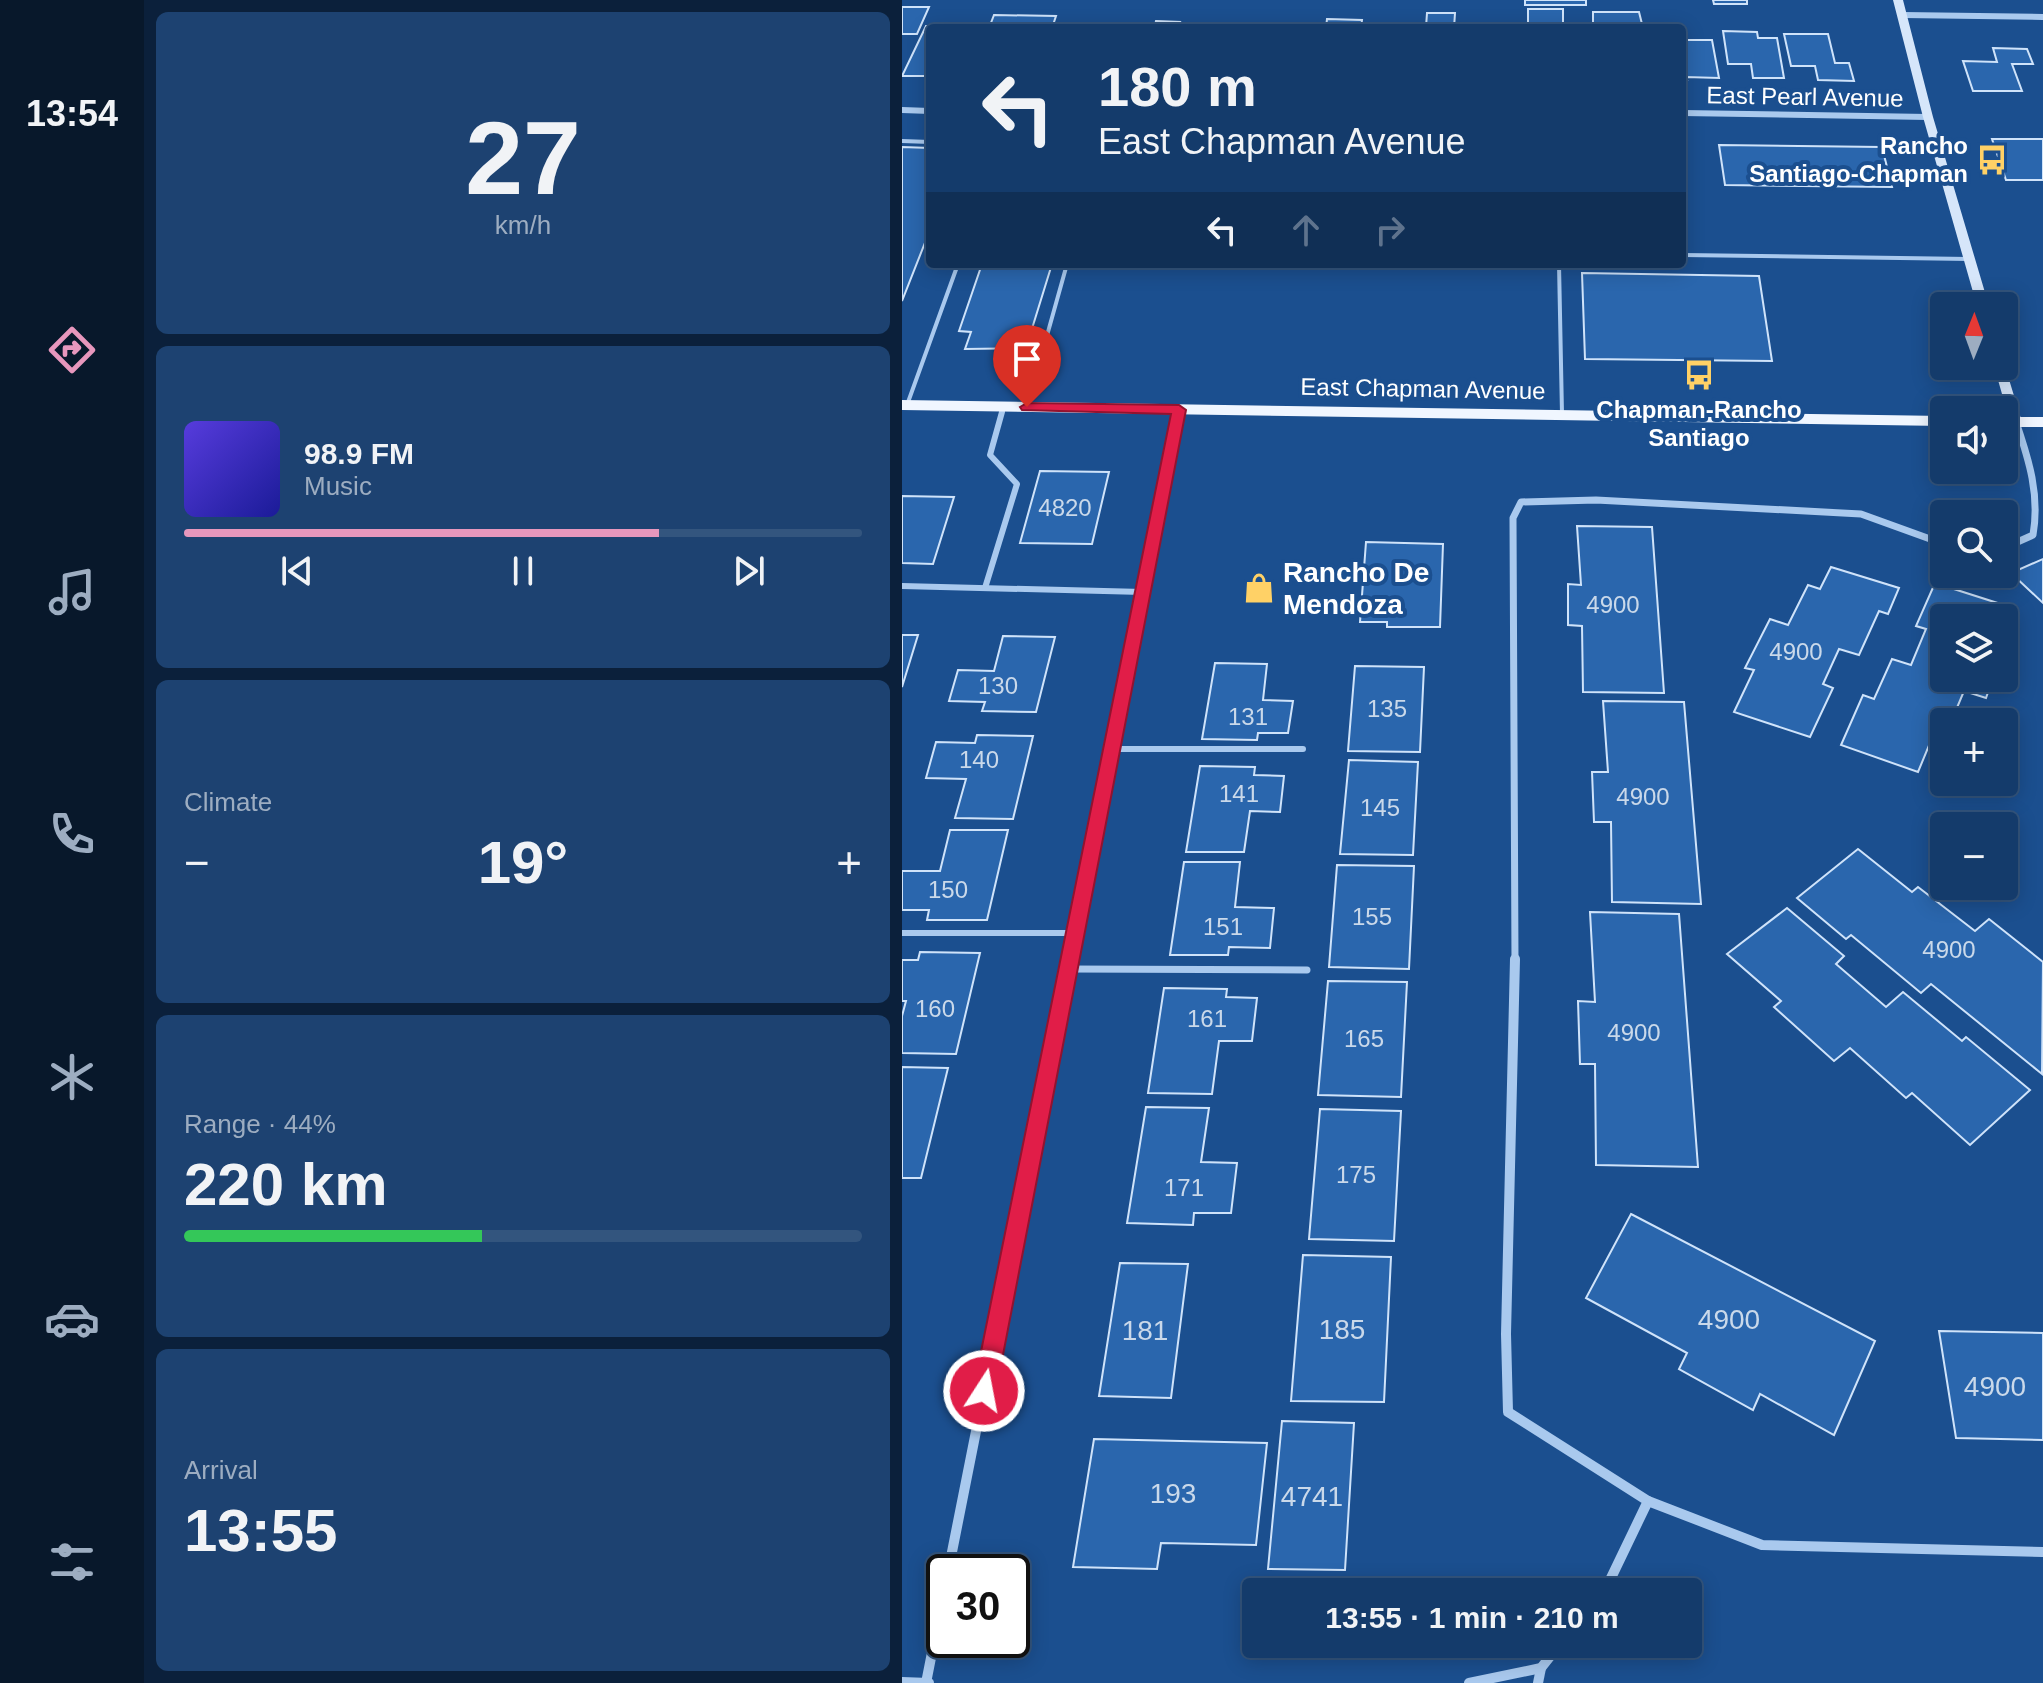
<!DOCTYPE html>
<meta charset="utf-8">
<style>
:root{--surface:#143b6b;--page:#1d4271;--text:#f1f3f6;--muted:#9dadc1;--line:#33557e;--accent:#e797bd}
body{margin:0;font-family:Helvetica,sans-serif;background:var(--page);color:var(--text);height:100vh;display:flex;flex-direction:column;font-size:30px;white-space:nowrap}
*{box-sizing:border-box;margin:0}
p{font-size:26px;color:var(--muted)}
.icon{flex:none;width:44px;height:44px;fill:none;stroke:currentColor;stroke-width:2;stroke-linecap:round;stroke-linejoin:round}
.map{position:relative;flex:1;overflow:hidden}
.drawer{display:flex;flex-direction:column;gap:12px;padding:12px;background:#0b203b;width:758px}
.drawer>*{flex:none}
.banner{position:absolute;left:24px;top:24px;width:760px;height:244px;border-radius:8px;box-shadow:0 4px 20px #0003,0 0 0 2px var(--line);background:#143b6b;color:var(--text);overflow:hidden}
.needle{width:52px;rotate:1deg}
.fabs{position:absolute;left:1028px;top:292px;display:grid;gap:16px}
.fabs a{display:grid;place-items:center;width:88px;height:88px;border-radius:8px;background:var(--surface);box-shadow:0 4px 20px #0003,0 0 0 2px var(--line);font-size:40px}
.speed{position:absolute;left:24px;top:1554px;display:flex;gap:16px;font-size:40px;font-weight:700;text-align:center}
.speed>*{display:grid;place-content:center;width:104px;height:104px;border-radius:50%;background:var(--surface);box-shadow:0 4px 20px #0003,0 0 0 2px var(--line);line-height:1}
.speed .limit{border:4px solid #111;border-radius:12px;background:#fff;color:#111}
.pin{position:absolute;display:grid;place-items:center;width:68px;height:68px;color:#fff;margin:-82px -34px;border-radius:50% 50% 50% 0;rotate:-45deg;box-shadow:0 0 8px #0007}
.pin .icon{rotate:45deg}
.me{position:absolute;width:88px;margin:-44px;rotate:11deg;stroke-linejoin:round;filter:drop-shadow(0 0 6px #0008)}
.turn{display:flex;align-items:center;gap:28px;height:168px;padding:0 40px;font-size:36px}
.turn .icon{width:104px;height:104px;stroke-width:2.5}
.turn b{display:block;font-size:56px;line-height:68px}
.lanes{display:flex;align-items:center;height:76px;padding:0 40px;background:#0003;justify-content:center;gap:40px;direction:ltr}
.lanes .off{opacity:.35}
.big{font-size:60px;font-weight:700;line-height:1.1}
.drawer .card{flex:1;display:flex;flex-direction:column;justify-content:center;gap:12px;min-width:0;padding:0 28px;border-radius:12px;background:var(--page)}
.drawer .dial{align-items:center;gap:0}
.dial b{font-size:104px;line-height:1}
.song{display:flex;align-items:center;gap:24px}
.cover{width:96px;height:96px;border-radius:12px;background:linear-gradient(135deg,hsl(250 70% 55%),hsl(240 70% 35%))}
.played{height:8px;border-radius:4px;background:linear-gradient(90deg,var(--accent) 70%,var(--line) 70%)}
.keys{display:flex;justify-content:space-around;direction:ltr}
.heat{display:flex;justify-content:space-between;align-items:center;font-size:44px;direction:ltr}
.charge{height:12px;border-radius:6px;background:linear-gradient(90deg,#34c759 44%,var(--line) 0)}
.trip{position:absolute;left:340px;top:1578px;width:460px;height:80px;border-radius:8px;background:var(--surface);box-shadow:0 4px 20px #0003,0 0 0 2px var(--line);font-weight:700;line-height:80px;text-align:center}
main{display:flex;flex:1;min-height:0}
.dock{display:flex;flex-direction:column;width:144px;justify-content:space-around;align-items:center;background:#08182b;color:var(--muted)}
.dock .icon{width:56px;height:56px}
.dock .on{color:var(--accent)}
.dock b{font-size:36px;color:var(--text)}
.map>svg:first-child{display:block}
.building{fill:#2a66ad;stroke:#cfe3fa;stroke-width:2}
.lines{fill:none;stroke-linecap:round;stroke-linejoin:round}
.lane-far2{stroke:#a9c9ee;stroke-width:4}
.lane-far1{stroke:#a9c9ee;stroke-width:6}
.lane{stroke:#a9c9ee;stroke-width:7}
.street-far2{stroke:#a9c9ee;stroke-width:6}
.street-far1{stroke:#a9c9ee;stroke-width:7}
.street{stroke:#a9c9ee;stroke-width:10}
.secondary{fill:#d6e6fa;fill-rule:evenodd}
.primary{fill:#f0f6ff;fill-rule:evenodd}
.route{fill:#e11d48;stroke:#92132f;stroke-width:2}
.labels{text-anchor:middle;stroke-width:8;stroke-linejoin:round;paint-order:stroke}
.far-street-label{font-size:24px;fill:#fff;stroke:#1b4f8f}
.far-poi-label{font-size:24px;font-weight:bold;fill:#fff;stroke:#1b4f8f;text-anchor:end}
.number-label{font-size:24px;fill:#cad9ea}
.poi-label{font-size:28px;font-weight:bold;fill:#fff;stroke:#1b4f8f;text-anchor:start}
.near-number-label{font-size:28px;fill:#cad9ea}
</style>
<main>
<nav class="dock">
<b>13:54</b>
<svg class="icon on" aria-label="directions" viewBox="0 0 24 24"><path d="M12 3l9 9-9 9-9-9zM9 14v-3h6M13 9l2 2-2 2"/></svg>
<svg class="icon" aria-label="music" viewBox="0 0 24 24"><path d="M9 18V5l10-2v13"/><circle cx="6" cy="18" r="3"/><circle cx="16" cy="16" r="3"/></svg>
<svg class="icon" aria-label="phone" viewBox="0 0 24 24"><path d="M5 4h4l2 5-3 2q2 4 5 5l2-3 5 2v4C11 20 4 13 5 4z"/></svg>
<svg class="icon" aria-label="climate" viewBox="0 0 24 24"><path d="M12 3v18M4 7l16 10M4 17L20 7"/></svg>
<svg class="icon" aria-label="car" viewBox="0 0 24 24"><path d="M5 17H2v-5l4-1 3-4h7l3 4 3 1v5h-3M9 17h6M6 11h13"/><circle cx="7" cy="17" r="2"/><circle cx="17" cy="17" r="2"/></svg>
<svg class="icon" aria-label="filters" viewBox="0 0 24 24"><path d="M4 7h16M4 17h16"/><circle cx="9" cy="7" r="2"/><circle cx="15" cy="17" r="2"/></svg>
</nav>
<section class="drawer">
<div class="card dial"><b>27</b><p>km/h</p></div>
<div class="card">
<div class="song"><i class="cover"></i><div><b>98.9 FM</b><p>Music</p></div></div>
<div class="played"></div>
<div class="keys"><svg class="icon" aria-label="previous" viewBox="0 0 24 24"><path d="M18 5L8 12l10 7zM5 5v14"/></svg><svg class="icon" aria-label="pause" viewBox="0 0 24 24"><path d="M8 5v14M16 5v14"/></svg><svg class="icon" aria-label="next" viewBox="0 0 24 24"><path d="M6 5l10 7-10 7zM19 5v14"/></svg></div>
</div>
<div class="card"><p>Climate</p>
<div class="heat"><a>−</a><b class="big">19°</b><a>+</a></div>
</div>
<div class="card"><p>Range · 44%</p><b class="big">220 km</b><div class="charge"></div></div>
<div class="card"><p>Arrival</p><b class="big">13:55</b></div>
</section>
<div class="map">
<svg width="1141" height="1683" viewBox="0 0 1141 1683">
<rect width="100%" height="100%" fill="#1b4f8f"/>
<g class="building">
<rect x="623" y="0" width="61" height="5"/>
<polygon points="811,0 845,0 845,4 812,4"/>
<polygon points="0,7 27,7 15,34 0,34"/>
<rect x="626" y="9" width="35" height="15"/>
<polygon points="691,12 737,12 741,28 691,28"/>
<polygon points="525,13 553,13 552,28 524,27"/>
<polygon points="92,15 154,16 150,28 87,28"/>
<polygon points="425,19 460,20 459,28 424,28"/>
<polygon points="254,21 278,22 276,28 225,28 226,25 253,25"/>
<polygon points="295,24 349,25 348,28 294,28"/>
<polygon points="24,26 72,26 28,28 28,76 0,76"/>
<polygon points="821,31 855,32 856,38 875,38 882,78 851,78 849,64 826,64"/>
<polygon points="882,34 926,34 933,63 947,63 952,81 916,80 913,66 889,66"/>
<polygon points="780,40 810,40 817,78 784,77 785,80 780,80"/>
<polygon points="1091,48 1125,49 1131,64 1110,64 1120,91 1071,91 1061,61 1095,62"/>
<polygon points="1090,139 1141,139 1141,180 1104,180"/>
<polygon points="817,145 980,147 990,187 823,185"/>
<polygon points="0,147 28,148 28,230 0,301"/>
<polygon points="80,264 150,264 124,348 63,349 69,332 57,331"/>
<polygon points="680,273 857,276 870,361 683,359"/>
<polygon points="138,471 207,472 190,544 118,543"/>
<polygon points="0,496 52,497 31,564 0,563"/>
<polygon points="675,526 750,527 762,693 681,692 680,626 666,625 666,584 679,585"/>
<polygon points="464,542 541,544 538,627 485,627 485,622 458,622"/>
<polygon points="1141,559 1141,603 1109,573"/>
<polygon points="929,567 997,588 986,614 977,611 957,655 937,649 921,684 931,688 908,737 832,712 852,670 843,668 868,619 886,625 906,585 918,589"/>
<polygon points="1033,583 1108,607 1102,622 1102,618 1042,618 1042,678 1091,678 1084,698 1062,691 1049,722 1042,722 1042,728 1035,726 1016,772 939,745 961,695 972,699 990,659 1009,665 1024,629 1014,626"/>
<polygon points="0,635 16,635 0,687"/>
<polygon points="101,636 153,637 134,712 80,711 83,702 47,701 56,670 92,671"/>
<polygon points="313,663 365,664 361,700 391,701 386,733 356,733 355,740 300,739"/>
<polygon points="453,666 522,667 518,752 446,751"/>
<polygon points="701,701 782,702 799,904 710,902 709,822 692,822 690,772 706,772"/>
<polygon points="75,735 131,736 111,819 53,818 64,779 24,778 34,742 73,743"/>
<polygon points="447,760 516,762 511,855 438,854"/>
<polygon points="298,766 353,767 352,775 382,776 378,812 348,811 342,852 284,852"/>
<polygon points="48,830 106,830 85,920 25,920 27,910 0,910 0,871 38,871"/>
<polygon points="956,849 1010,892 1016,887 1073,931 1087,919 1141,962 1140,1074 1029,984 1019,993 949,935 944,939 895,898"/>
<polygon points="282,862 338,862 333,907 372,908 368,948 327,947 326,955 268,955"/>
<polygon points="435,865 512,866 507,969 427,967"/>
<polygon points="885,908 942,956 934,964 984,1007 1001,992 1060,1041 1064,1037 1128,1090 1068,1145 1010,1093 1004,1098 948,1048 932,1061 872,1007 879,1001 825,954"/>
<polygon points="688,912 777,914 796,1167 694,1165 693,1064 678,1064 676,1001 693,1002"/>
<polygon points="18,952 78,953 54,1054 0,1053 0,1016 4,1001 0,1001 0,960 16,960"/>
<polygon points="426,981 505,982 499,1097 416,1095"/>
<polygon points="262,988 325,989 324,997 355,998 350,1041 317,1041 310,1094 246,1093"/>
<polygon points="0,1067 46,1068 19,1178 0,1178"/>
<polygon points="244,1107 307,1108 299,1162 335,1163 329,1213 292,1213 291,1225 225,1223"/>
<polygon points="418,1109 499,1111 492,1241 407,1239"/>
<polygon points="729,1214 973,1341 932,1435 858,1394 851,1410 777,1369 785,1353 684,1298"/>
<polygon points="401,1255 489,1257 482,1402 389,1401"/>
<polygon points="218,1263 286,1264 269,1398 197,1396"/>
<polygon points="1037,1331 1141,1333 1141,1440 1054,1438"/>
<polygon points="380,1421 452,1423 443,1570 366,1569"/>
<polygon points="192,1439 365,1443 354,1545 259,1543 255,1569 171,1567"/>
</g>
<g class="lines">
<g class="lane-far2">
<polyline points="0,141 28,142"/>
<polyline points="780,255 1067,259"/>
<polyline points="657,264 660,414"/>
<polyline points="5,405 56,264"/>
<polyline points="125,407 165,264"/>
<polyline points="99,414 101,407"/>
</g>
<g class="lane-far1">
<polyline points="0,586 241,592"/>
<polyline points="83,588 115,484 88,455 100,412"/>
<polyline points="210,749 401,749"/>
<polyline points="0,933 173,933"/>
</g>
<polyline class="lane" points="167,969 405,970"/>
<g class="street-far2">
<polyline points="1001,15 1141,17"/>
<polyline points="0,110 28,111"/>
<polyline points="780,113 1026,117"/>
<polyline points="276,414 277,410"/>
</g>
<g class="street-far1">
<path d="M1102,548l29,-13c7,-40 -4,-75 -17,-113"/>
<polyline points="167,961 277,412"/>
<polyline points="613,961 611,518 619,502 694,500 959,514 1042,544"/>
</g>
<g class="street">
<polyline points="613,959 604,1334 606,1412 746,1501 709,1578 698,1592"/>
<polyline points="746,1501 860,1545 1141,1552"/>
<polyline points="46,1572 168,959"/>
<polyline points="0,1682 27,1683"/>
<polyline points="24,1683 42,1592"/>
<polyline points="567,1683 639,1668 658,1644"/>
<polyline points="636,1683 639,1668"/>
</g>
<g class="secondary">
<polygon points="991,0 1001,0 1031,117 1087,306 1075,306 1021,117"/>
<polygon points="1102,363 1120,422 1114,426 1108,422 1092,366 1102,366"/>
</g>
<g class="primary">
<polygon points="0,400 1042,416 1042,426 0,410"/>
<rect x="1102" y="417" width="39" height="10"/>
</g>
</g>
<polygon class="route" points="125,403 277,405 284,410 94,1391 90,1399 82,1403 74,1399 71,1391 269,414 120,410 118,407"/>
<defs>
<g id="bus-bare" transform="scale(2.4)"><path d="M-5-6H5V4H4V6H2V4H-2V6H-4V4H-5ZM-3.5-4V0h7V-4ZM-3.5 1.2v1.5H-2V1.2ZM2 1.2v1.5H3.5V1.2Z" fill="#ffd166" stroke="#1b4f8f" stroke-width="2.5" paint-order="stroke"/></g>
<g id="shop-bare" transform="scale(2.4)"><path d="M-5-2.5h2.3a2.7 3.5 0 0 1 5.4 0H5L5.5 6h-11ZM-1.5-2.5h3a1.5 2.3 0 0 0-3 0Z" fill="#ffd166" stroke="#1b4f8f" stroke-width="2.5" paint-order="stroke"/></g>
</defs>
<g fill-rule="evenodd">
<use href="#bus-bare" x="1090" y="160"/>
<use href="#bus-bare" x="797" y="375"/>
<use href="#shop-bare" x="357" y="588"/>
</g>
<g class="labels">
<g class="far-street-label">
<text transform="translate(903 97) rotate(1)" y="8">East Pearl Avenue</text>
<text transform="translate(521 389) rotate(1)" y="8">East Chapman Avenue</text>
</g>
<g class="far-poi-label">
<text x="1066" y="154">Rancho<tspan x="1066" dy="28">Santiago-Chapman</tspan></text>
<text x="797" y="418" text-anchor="middle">Chapman-Rancho<tspan x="797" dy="28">Santiago</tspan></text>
</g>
<g class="number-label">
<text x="163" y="516">4820</text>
<text x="711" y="613">4900</text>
<text x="894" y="660">4900</text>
<text x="96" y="694">130</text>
<text x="485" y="717">135</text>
<text x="346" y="725">131</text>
<text x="77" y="768">140</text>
<text x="337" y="802">141</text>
<text x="741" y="805">4900</text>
<text x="478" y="816">145</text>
<text x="46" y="898">150</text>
<text x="470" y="925">155</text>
<text x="321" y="935">151</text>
<text x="1047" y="958">4900</text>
<text x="33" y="1017">160</text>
<text x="305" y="1027">161</text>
<text x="732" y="1041">4900</text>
<text x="462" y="1047">165</text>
<text x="454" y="1183">175</text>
<text x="282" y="1196">171</text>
</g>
<g class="poi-label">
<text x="381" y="582">Rancho De<tspan x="381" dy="32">Mendoza</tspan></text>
</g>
<g class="near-number-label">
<text x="827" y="1329">4900</text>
<text x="440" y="1339">185</text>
<text x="243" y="1340">181</text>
<text x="1093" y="1396">4900</text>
<text x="271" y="1503">193</text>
<text x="410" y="1506">4741</text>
</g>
</g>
</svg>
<div class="fabs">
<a><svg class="needle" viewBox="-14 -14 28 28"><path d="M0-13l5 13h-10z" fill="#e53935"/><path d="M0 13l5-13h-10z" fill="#9dadc1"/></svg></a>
<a><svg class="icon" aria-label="sound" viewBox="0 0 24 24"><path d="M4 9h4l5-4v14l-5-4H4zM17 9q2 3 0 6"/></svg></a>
<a><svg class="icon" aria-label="search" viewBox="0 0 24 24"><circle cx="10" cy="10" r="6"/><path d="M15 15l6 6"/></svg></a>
<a><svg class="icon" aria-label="layers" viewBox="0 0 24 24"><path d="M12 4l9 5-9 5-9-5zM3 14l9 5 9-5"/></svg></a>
<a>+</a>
<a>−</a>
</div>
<div class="speed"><div class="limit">30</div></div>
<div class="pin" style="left:125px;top:407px;background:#d93025"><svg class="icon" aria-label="arrive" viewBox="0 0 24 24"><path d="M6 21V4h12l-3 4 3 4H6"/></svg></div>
<svg class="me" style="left:82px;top:1391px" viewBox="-20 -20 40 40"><circle r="17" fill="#e11d48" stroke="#fff" stroke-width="3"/><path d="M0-11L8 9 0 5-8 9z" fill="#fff"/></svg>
<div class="trip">13:55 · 1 min · 210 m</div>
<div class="banner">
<div class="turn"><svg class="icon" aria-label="left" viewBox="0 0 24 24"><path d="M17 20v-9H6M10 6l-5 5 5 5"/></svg><div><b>180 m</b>East Chapman Avenue</div></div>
<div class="lanes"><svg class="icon" aria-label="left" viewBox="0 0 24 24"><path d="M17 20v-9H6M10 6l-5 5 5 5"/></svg><svg class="icon off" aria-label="ahead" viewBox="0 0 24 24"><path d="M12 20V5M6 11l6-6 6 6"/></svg><svg class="icon off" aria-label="right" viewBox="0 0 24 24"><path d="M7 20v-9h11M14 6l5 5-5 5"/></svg></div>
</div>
</div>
</main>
